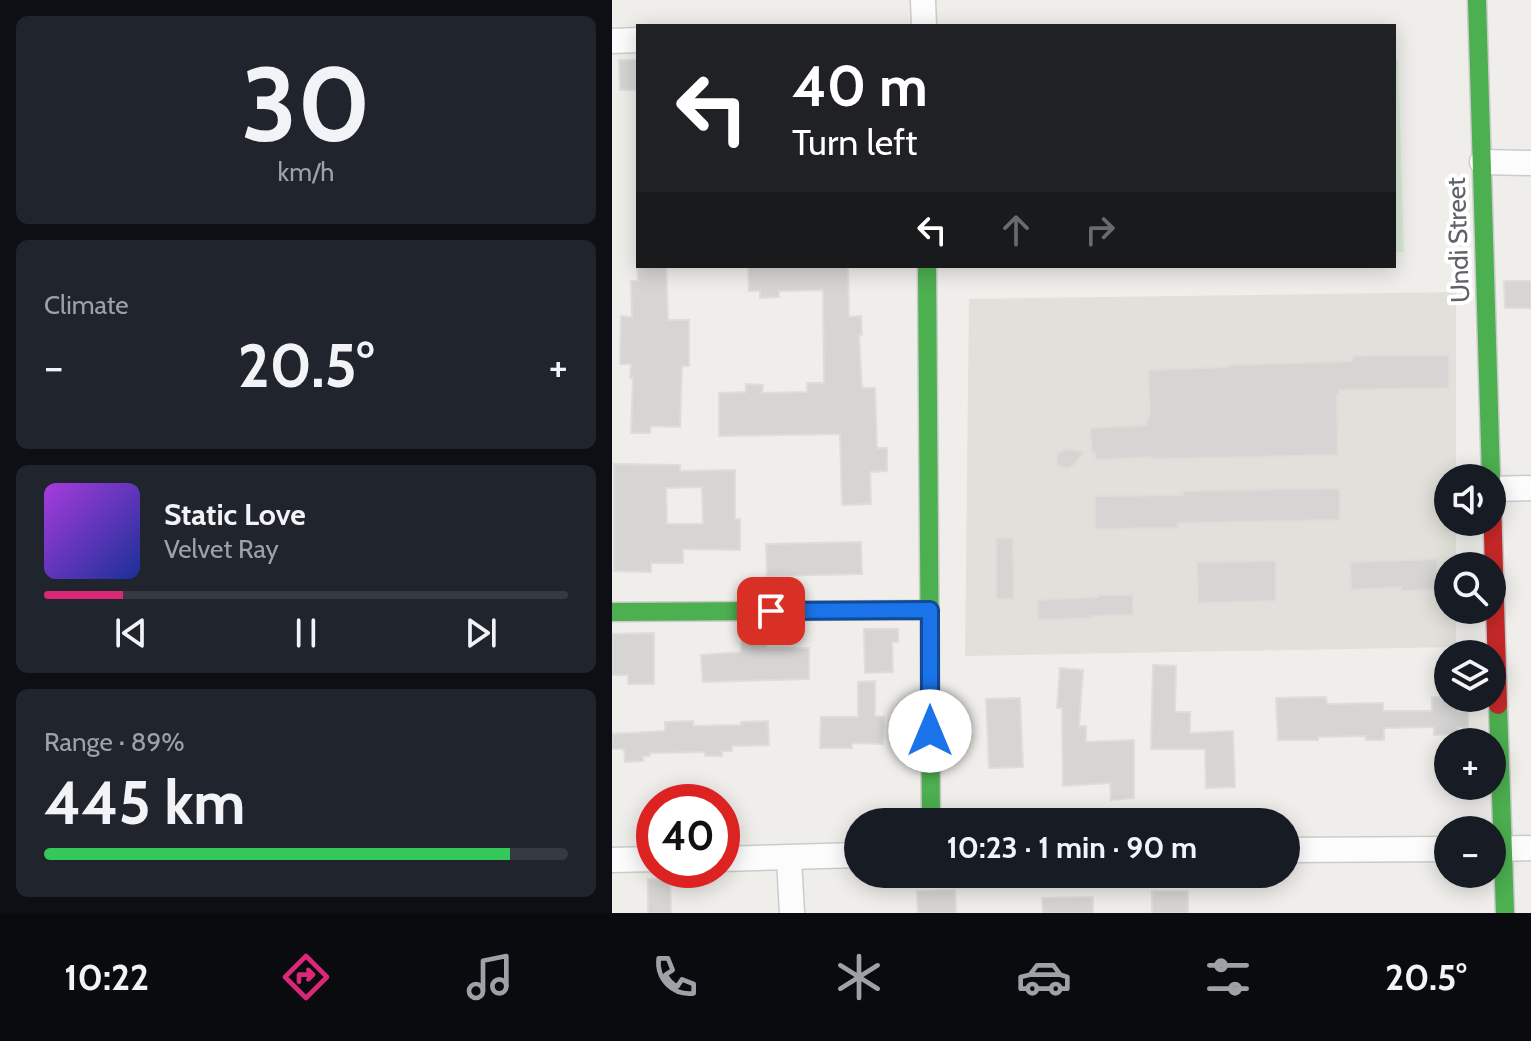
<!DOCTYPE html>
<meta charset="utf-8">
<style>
:root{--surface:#171b24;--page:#20242c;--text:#f1f3f6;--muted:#9ea1a6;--line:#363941;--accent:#db2777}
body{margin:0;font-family:Cabin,sans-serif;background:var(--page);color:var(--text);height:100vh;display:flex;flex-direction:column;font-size:30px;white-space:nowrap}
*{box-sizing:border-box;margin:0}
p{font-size:26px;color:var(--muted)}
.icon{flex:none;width:44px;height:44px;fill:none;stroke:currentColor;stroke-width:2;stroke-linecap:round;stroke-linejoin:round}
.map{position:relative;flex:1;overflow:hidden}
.side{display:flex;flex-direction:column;gap:16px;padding:16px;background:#0d0f14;width:612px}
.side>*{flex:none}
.guide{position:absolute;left:24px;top:24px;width:760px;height:244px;border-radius:0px;box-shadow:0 4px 20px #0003;background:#202124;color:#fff;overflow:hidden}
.buttons{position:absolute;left:822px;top:464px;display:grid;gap:16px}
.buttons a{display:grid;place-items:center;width:72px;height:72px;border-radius:50%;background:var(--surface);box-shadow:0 4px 20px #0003;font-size:40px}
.speed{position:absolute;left:24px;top:784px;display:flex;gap:16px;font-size:40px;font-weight:700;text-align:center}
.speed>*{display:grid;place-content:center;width:104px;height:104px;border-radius:50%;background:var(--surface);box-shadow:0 4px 20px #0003;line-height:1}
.speed .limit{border:12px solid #d22;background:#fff;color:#111}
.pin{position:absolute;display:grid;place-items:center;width:68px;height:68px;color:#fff;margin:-34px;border-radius:16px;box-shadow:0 4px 12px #0006}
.me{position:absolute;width:88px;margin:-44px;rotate:0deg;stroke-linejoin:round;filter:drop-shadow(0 0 6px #0008)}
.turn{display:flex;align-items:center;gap:28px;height:168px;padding:0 24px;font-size:36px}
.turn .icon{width:104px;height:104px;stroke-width:2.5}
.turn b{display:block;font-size:56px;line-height:68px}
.lanes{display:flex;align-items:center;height:76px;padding:0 24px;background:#0003;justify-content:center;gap:40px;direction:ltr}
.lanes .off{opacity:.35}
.big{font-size:60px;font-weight:700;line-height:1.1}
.side .widget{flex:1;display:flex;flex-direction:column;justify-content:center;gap:12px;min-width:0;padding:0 28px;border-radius:12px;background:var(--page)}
.side .dial{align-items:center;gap:0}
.dial b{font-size:104px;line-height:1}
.song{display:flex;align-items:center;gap:24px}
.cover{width:96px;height:96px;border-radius:12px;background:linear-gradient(135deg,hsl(280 70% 55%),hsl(230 70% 35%))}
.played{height:8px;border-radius:4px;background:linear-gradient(90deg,var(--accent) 15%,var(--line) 15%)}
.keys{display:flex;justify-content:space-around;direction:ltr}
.heat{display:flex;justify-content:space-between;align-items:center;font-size:44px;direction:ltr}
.charge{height:12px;border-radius:6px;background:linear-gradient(90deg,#34c759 89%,var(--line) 0)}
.trip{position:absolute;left:232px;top:808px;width:456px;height:80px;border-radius:40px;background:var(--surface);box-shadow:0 4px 20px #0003;font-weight:700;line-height:80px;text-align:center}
.tab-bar{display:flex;height:128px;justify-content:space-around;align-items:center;background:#090b0e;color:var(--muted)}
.tab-bar .icon{width:56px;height:56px}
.tab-bar .current{color:var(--accent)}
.tab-bar b{font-size:36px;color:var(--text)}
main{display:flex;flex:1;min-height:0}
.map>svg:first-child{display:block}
.education{fill:#e2e0da}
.green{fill:#d8ebd6}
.building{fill:#d6d5d3;stroke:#deddd9;stroke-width:2;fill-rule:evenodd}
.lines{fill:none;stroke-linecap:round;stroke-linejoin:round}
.street-casing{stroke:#cbcccc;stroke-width:27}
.fast-casing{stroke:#cacacb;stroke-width:21}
.jam-casing{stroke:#cacacb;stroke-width:21}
.street{stroke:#fdfcfc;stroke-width:24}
.fast{stroke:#4caf50;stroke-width:18}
.jam{stroke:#c62828;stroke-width:18}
.route-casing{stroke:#114b97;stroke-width:20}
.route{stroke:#1a73e8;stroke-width:14}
.labels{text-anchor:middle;stroke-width:8;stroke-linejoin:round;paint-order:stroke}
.street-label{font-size:26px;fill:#5f6368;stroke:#fff}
</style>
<main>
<section class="side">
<div class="widget dial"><b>30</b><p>km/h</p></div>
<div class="widget"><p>Climate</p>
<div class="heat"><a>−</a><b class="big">20.5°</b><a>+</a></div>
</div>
<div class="widget">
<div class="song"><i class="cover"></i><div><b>Static Love</b><p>Velvet Ray</p></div></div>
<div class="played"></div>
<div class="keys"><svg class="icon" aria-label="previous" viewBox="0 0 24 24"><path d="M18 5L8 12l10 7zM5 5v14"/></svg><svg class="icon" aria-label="pause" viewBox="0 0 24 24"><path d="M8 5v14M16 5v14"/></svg><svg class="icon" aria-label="next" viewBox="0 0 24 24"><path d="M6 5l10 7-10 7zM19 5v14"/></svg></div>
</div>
<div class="widget"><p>Range · 89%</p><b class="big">445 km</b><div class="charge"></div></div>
</section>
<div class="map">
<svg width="919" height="913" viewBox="0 0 919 913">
<rect width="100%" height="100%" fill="#efeeea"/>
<polygon class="education" points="844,292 844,478 836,478 836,522 844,522 844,566 836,566 836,610 844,610 844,647 353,656 357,299"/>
<polygon class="green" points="782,59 786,59 792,252 782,252"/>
<g class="building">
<polygon points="7,60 26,60 26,90 8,90"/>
<polygon points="25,266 54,266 56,320 77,320 77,366 70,366 68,427 39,426 38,433 19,433 21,378 18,378 19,364 8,364 9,316 20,317 19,281 26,281"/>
<polygon points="136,266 236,266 237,317 249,316 250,335 247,335 250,388 263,388 265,448 275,448 275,471 258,472 259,504 230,505 228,434 107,436 107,393 134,392 134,384 151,385 150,393 195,392 195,383 212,383 211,290 167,291 167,297 148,298 148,291 137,291"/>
<polygon points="892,281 919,281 919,308 893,308"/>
<polygon points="837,355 837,388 727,390 727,395 725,395 726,455 539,459 539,457 483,460 483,452 480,454 478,428 534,425 538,412 536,370 616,367 616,365 740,361 740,356"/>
<polygon points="454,449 472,452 461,466 455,469 445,465 444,459 446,453"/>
<path d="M2,464l66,1v6l55,-1v49h5v31l-57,-1v14h-32v9l-37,-1zM90,487l1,37h-36l-1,-36z"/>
<polygon points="728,488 728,520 566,523 566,528 483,529 483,496 571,495 571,491"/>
<polygon points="384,538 401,538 402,599 384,599"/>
<polygon points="249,542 250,574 155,576 154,544"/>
<polygon points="825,559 826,590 789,591 789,587 739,590 738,562"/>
<polygon points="664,561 664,601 586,603 585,562"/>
<polygon points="486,595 521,595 521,615 479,616 479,618 426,620 425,600 486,597"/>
<polygon points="252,629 286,629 286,642 280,642 281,672 253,673"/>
<polygon points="42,633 42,684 16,684 16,675 0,675 0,634"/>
<polygon points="130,633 155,633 154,648 197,648 197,679 91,682 89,655 129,652"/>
<polygon points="541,665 564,666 563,712 578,712 578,733 621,731 623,787 594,788 593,749 539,749"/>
<polygon points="448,668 471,670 467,726 474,726 474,742 522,740 522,798 499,800 498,783 451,786 450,708 445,708"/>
<polygon points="263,681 263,716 272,717 271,744 240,743 240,748 208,748 209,717 246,717 246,682"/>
<polygon points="714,697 715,704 771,703 771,711 820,711 820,697 846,698 846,711 856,711 856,727 846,727 846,734 822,735 822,727 772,728 772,740 754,740 754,736 706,737 706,740 666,740 664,698"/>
<polygon points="408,698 411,767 377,768 374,699"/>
<polygon points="81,721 81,726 129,725 129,722 156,721 157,745 120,746 120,751 110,751 110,756 93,756 93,752 38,753 38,756 31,756 31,761 13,762 12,749 0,749 0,734 53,731 53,722"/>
<polygon points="36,879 58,879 59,913 36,913"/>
<polygon points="343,890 344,913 306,913 305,891"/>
<rect x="540" y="891" width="36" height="22"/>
<polygon points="481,897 481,913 431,913 430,898"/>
</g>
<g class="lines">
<g class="street-casing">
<g id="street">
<polyline points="311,0 312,26"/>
<polyline points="0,41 26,40"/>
<polyline points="870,162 919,163"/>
<polyline points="880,489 919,488"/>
<polyline points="880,849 919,848"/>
<polyline points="674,850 836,849"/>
<polyline points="177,858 180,913"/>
<polyline points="110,859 246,855"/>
<polyline points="0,860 42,859"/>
</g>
</g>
<g class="fast-casing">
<g id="fast">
<polyline points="865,0 879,478"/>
<polyline points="315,266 319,822"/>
<polyline points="0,612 318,610"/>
<polyline points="886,705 893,913"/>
</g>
</g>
<g class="jam-casing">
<polyline id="jam" points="880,501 886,705"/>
</g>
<use href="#street" class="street"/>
<use href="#fast" class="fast"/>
<use href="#jam" class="jam"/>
</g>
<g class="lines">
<g class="route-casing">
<polyline id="route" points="159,611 318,610 318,731"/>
</g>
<use href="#route" class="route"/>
</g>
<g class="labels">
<g class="street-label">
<text transform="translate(846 240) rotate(-92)" y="9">Undi Street</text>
</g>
</g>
</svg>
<div class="buttons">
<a><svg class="icon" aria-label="sound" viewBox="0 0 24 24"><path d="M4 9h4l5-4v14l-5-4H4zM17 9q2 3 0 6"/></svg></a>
<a><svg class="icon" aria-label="search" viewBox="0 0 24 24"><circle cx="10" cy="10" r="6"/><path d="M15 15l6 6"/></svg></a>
<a><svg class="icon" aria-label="layers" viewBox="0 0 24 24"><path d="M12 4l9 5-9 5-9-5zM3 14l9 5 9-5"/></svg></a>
<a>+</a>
<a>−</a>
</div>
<div class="speed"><div class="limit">40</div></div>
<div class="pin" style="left:159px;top:611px;background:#d93025"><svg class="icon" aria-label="arrive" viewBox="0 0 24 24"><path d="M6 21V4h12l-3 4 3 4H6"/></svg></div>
<svg class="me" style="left:318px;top:731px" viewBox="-20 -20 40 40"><circle r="19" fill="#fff"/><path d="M0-13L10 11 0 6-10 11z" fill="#1a73e8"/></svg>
<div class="trip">10:23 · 1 min · 90 m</div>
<div class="guide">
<div class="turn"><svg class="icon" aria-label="left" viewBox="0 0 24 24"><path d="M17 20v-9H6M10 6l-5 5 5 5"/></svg><div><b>40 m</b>Turn left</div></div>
<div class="lanes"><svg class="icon" aria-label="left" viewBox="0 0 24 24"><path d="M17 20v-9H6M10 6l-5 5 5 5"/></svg><svg class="icon off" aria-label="ahead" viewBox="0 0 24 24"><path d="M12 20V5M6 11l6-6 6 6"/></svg><svg class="icon off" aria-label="right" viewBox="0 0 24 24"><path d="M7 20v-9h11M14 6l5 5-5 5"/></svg></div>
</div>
</div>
</main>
<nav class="tab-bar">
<b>10:22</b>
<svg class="icon current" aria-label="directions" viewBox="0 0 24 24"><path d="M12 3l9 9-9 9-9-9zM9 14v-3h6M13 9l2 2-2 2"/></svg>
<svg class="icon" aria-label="music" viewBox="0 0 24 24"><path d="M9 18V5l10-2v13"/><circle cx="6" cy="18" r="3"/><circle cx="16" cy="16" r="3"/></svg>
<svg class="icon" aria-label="phone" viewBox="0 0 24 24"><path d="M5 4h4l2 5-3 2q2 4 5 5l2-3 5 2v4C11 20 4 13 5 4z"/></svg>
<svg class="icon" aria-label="climate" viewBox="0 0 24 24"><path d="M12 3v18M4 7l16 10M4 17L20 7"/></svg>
<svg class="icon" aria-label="car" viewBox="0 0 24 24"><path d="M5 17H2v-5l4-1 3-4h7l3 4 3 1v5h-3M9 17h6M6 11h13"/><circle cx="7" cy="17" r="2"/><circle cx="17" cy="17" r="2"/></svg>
<svg class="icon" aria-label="filters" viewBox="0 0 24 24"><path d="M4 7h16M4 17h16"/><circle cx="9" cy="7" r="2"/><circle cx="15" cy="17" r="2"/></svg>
<b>20.5°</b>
</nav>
